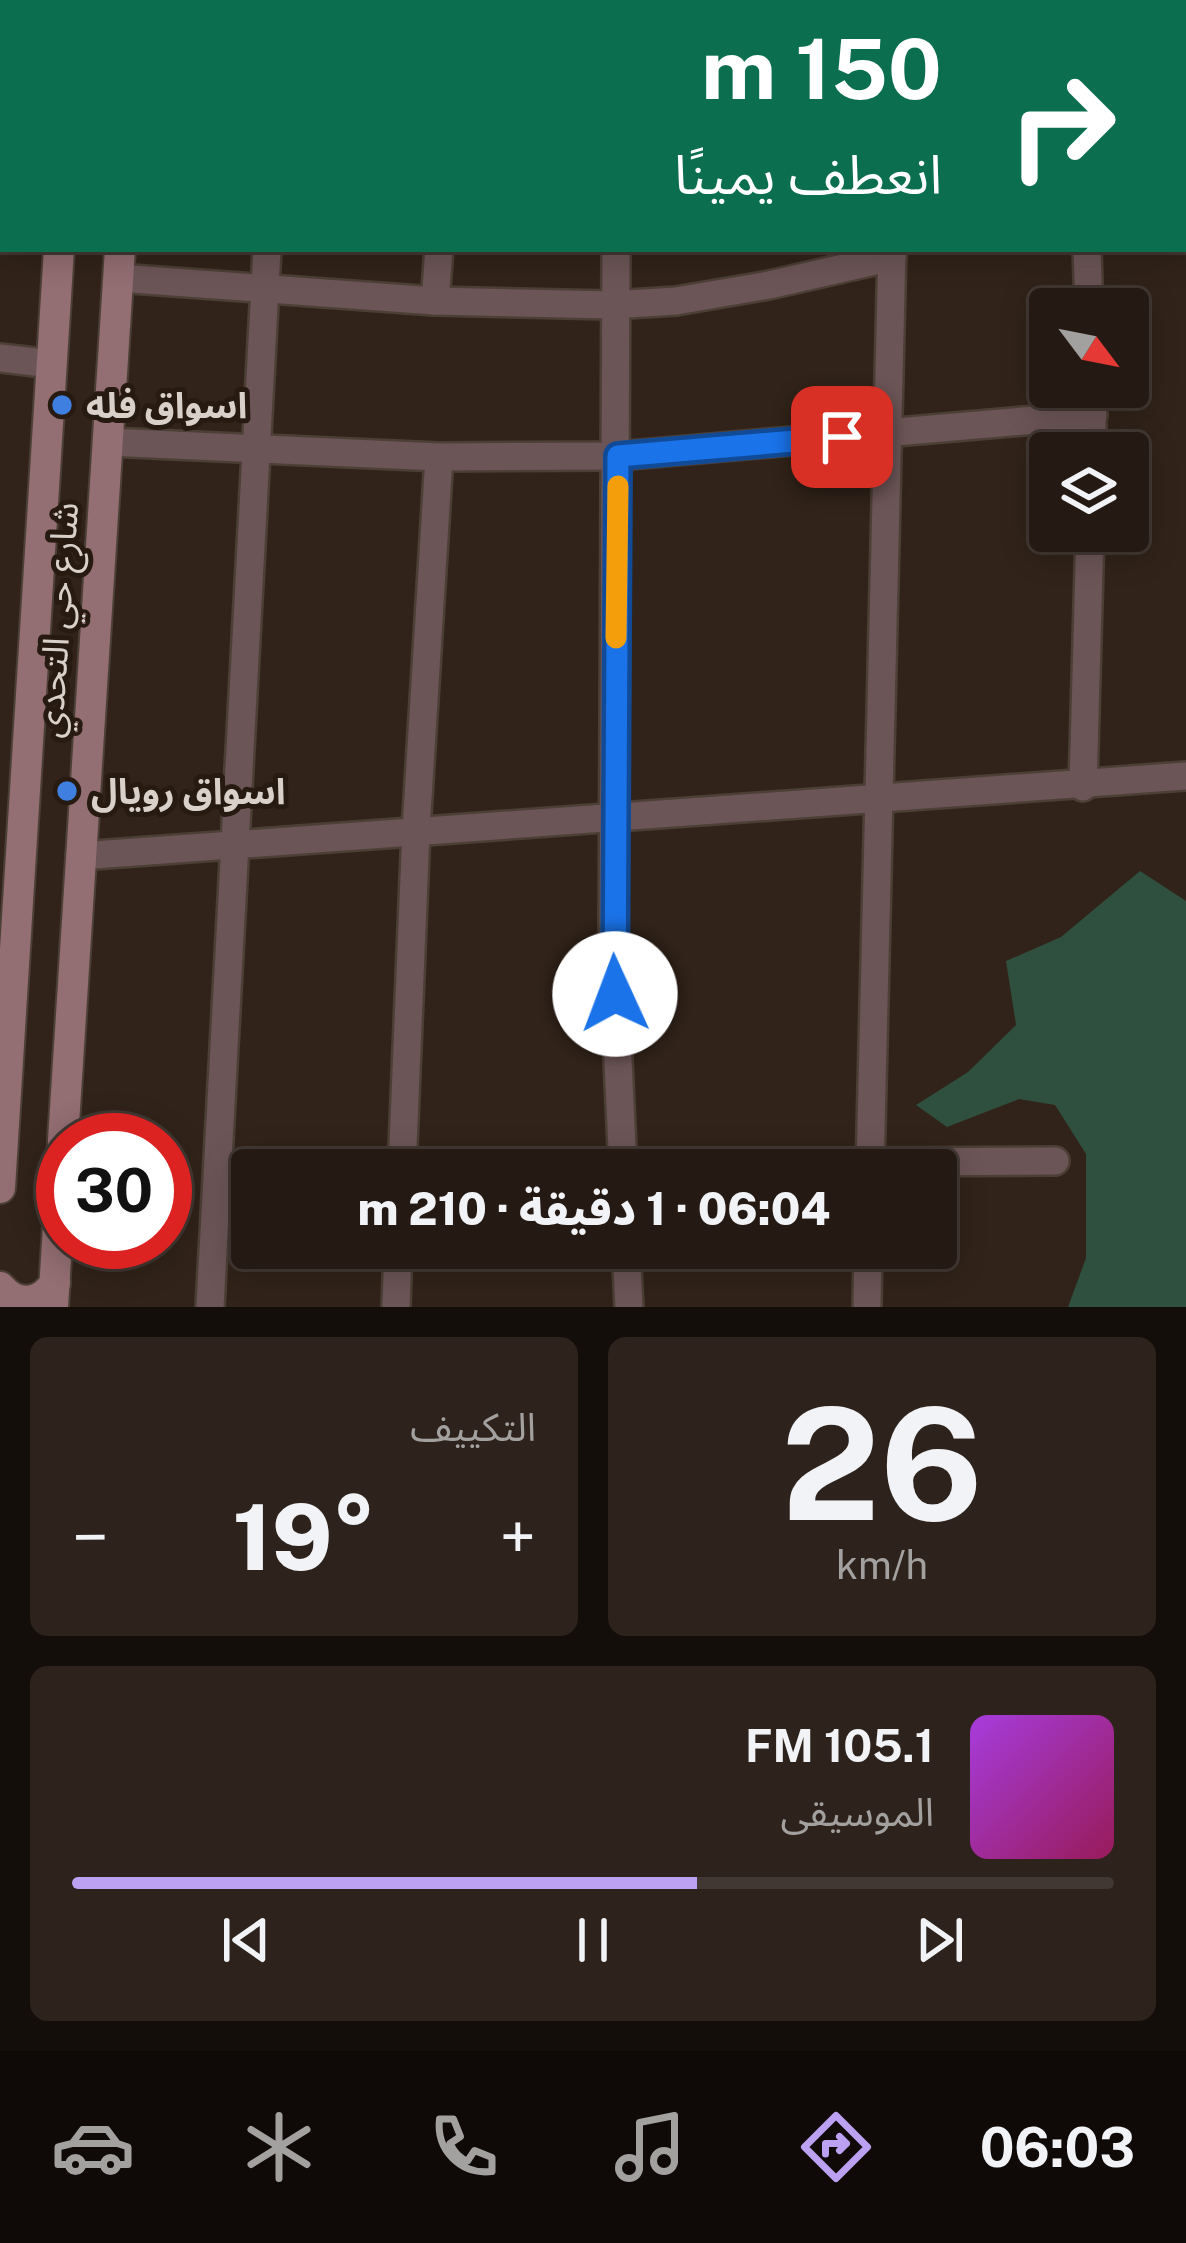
<!DOCTYPE html>
<html lang="ar">
<meta charset="utf-8">
<style>
:root{--surface:#251a13;--page:#2d231c;--text:#f1f3f6;--muted:#a3a1a0;--line:#423833;--accent:#bca0f2}
body{margin:0;font-family:"Public Sans","Noto Sans Arabic",sans-serif;background:var(--page);color:var(--text);direction:rtl;height:100vh;display:flex;flex-direction:column;font-size:45px;white-space:nowrap}
*{box-sizing:border-box;margin:0}
p{font-size:39px;color:var(--muted)}
.icon{flex:none;width:66px;height:66px;fill:none;stroke:currentColor;stroke-width:2;stroke-linecap:round;stroke-linejoin:round}
.map{position:relative;height:1307px;overflow:hidden;direction:ltr}
.side{display:flex;flex-direction:column;gap:30px;padding:30px;background:#140e0a;flex:1}
.side>*{flex:none}
.banner{position:absolute;left:0px;top:0px;width:1188px;height:252px;box-shadow:0 6px 30px #0003,0 0 0 3px var(--line);direction:rtl;background:#0b6e4f;color:#fff;overflow:hidden}
.needle{width:78px;rotate:122deg}
.tools{position:absolute;left:1029px;top:288px;display:grid;gap:24px}
.tools a{display:grid;place-items:center;width:120px;height:120px;border-radius:12px;background:var(--surface);box-shadow:0 6px 30px #0003,0 0 0 3px var(--line);font-size:60px}
.speed{position:absolute;left:36px;top:1113px;display:flex;gap:24px;font-size:60px;font-weight:700;text-align:center}
.speed>*{display:grid;place-content:center;width:156px;height:156px;border-radius:50%;background:var(--surface);box-shadow:0 6px 30px #0003,0 0 0 3px var(--line);line-height:1}
.speed .limit{border:18px solid #d22;background:#fff;color:#111}
.pin{position:absolute;display:grid;place-items:center;width:102px;height:102px;color:#fff;margin:-51px;border-radius:24px;box-shadow:0 6px 18px #0006}
.me{position:absolute;width:132px;margin:-66px;rotate:358deg;stroke-linejoin:round;filter:drop-shadow(0 0 9px #0008)}
.turn{display:flex;align-items:center;gap:42px;height:252px;padding:0 48px;font-size:54px}
.turn .icon{width:156px;height:156px;stroke-width:2.5}
.turn b{display:block;font-size:84px;line-height:102px}
.big{font-size:90px;font-weight:800;line-height:1.1}
.side .tile{flex:1;display:flex;flex-direction:column;justify-content:center;gap:18px;min-width:0;padding:0 42px;border-radius:18px;background:var(--page)}
.side .dial{align-items:center;gap:0}
.dial b{font-size:156px;line-height:1}
.song{display:flex;align-items:center;gap:36px}
.cover{width:144px;height:144px;border-radius:18px;background:linear-gradient(135deg,hsl(280 70% 55%),hsl(330 70% 35%))}
.played{height:12px;border-radius:6px;background:linear-gradient(90deg,var(--accent) 60%,var(--line) 60%)}
.keys{display:flex;justify-content:space-around;direction:ltr}
.heat{display:flex;justify-content:space-between;align-items:center;font-size:66px;direction:ltr}
.side .tiles{flex:1;display:grid;gap:30px;grid-template-columns:1fr 1fr}
.tile:last-child{grid-column:span 2}
.trip{position:absolute;left:231px;top:1149px;width:726px;height:120px;border-radius:12px;background:var(--surface);box-shadow:0 6px 30px #0003,0 0 0 3px var(--line);font-weight:800;line-height:120px;text-align:center;direction:rtl}
.menu{display:flex;height:192px;justify-content:space-around;align-items:center;background:#0f0a08;color:var(--muted)}
.menu .icon{width:84px;height:84px}
.menu .selected{color:var(--accent)}
.menu b{font-size:54px;color:var(--text)}
.map>svg:first-child{display:block}
.green{fill:#2f503e}
.lines{fill:none;stroke-linecap:round;stroke-linejoin:round}
.street-casing{stroke:#4c3f35;stroke-width:32}
.secondary-casing{stroke:#4c3f35;stroke-width:34}
.street{stroke:#6c5557;stroke-width:27}
.secondary{stroke:#936e72;stroke-width:30}
.route-casing{stroke:#114b97;stroke-width:30}
.route{stroke:#1a73e8;stroke-width:21}
.slow{stroke:#f59e0b;stroke-width:21}
.shop-dot{fill:#3f7fe0;stroke:#271a10;stroke-width:4.5}
.labels{text-anchor:middle;stroke-width:10;stroke-linejoin:round;paint-order:stroke}
.poi-label{font-size:36px;font-weight:bold;fill:#d9d0c9;stroke:#271a10;text-anchor:start}
.street-label{font-size:36px;fill:#d9d0c9;stroke:#271a10}
</style>
<div class="map">
<svg width="1186" height="1307" viewBox="0 0 1186 1307">
<rect width="100%" height="100%" fill="#312319"/>
<polygon class="green" points="1140,871 1186,901 1186,1307 1068,1307 1086,1258 1086,1154 1055,1105 1019,1099 947,1127 916,1105 968,1072 1016,1025 1006,961 1061,937"/>
<g class="lines">
<g class="street-casing">
<g id="street">
<polyline points="1078,0 1078,3"/>
<polyline points="280,3 281,0"/>
<polyline points="458,3 458,0"/>
<polyline points="630,3 630,0"/>
<polyline points="898,3 898,0"/>
<polyline points="616,249 613,950 623,1170"/>
<polyline points="1087,249 1089,309"/>
<polyline points="118,278 435,301 612,305 676,301 769,285 892,257"/>
<polyline points="435,301 439,249"/>
<polyline points="0,358 52,364"/>
<polyline points="1092,387 1092,453"/>
<polyline points="108,442 439,457 618,456 1093,415"/>
<polyline points="1083,787 1090,531"/>
<polyline points="80,856 1186,776"/>
<polyline points="870,1162 1055,1161"/>
<polyline points="402,1170 416,830 439,457"/>
<polyline points="870,1170 892,249"/>
<polyline points="626,1248 629,1307"/>
<polyline points="210,1307 267,249"/>
<polyline points="396,1307 398,1248"/>
<polyline points="867,1307 868,1248"/>
</g>
</g>
<g class="secondary-casing">
<g id="secondary">
<polyline points="75,3 75,0"/>
<polyline points="135,3 136,0"/>
<polyline points="63,1140 120,249"/>
<polyline points="0,1188 59,249"/>
<path d="M0,1287c17,20 40,18 55,-4"/>
<polyline points="53,1307 63,1145"/>
</g>
</g>
<use href="#street" class="street"/>
<use href="#secondary" class="secondary"/>
</g>
<g class="lines">
<g class="route-casing">
<polyline id="route" points="615,994 618,456 842,437"/>
</g>
<use href="#route" class="route"/>
<polyline class="slow" points="616,638 618,486"/>
</g>
<g class="shop-dot">
<circle cx="62" cy="405" r="12"/>
<circle cx="67" cy="791" r="12"/>
</g>
<g class="labels">
<g class="poi-label">
<text x="86" y="418">اسواق فله</text>
<text x="91" y="804">اسواق رويال</text>
</g>
<g class="street-label">
<text transform="translate(57 620) rotate(-86)" y="13">شارع حي التحدي</text>
</g>
</g>
</svg>
<div class="tools">
<a><svg class="needle" viewBox="-14 -14 28 28"><path d="M0-13l5 13h-10z" fill="#e53935"/><path d="M0 13l5-13h-10z" fill="#a3a1a0"/></svg></a>
<a><svg class="icon" aria-label="layers" viewBox="0 0 24 24"><path d="M12 4l9 5-9 5-9-5zM3 14l9 5 9-5"/></svg></a>
</div>
<div class="speed"><div class="limit">30</div></div>
<div class="pin" style="left:842px;top:437px;background:#d93025"><svg class="icon" aria-label="arrive" viewBox="0 0 24 24"><path d="M6 21V4h12l-3 4 3 4H6"/></svg></div>
<svg class="me" style="left:615px;top:994px" viewBox="-20 -20 40 40"><circle r="19" fill="#fff"/><path d="M0-13L10 11 0 6-10 11z" fill="#1a73e8"/></svg>
<div class="trip">06:04 · 1 دقيقة · 210 m</div>
<div class="banner">
<div class="turn"><svg class="icon" aria-label="right" viewBox="0 0 24 24"><path d="M7 20v-9h11M14 6l5 5-5 5"/></svg><div><b>150 m</b>انعطف يمينًا</div></div>
</div>
</div>
<section class="side">
<div class="tiles">
<div class="tile dial"><b>26</b><p>km/h</p></div>
<div class="tile"><p>التكييف</p>
<div class="heat"><a>−</a><b class="big">19°</b><a>+</a></div>
</div>
<div class="tile">
<div class="song"><i class="cover"></i><div><b>105.1 FM</b><p>الموسيقى</p></div></div>
<div class="played"></div>
<div class="keys"><svg class="icon" aria-label="previous" viewBox="0 0 24 24"><path d="M18 5L8 12l10 7zM5 5v14"/></svg><svg class="icon" aria-label="pause" viewBox="0 0 24 24"><path d="M8 5v14M16 5v14"/></svg><svg class="icon" aria-label="next" viewBox="0 0 24 24"><path d="M6 5l10 7-10 7zM19 5v14"/></svg></div>
</div>
</div>
</section>
<nav class="menu">
<b>06:03</b>
<svg class="icon selected" aria-label="directions" viewBox="0 0 24 24"><path d="M12 3l9 9-9 9-9-9zM9 14v-3h6M13 9l2 2-2 2"/></svg>
<svg class="icon" aria-label="music" viewBox="0 0 24 24"><path d="M9 18V5l10-2v13"/><circle cx="6" cy="18" r="3"/><circle cx="16" cy="16" r="3"/></svg>
<svg class="icon" aria-label="phone" viewBox="0 0 24 24"><path d="M5 4h4l2 5-3 2q2 4 5 5l2-3 5 2v4C11 20 4 13 5 4z"/></svg>
<svg class="icon" aria-label="climate" viewBox="0 0 24 24"><path d="M12 3v18M4 7l16 10M4 17L20 7"/></svg>
<svg class="icon" aria-label="car" viewBox="0 0 24 24"><path d="M5 17H2v-5l4-1 3-4h7l3 4 3 1v5h-3M9 17h6M6 11h13"/><circle cx="7" cy="17" r="2"/><circle cx="17" cy="17" r="2"/></svg>
</nav>
